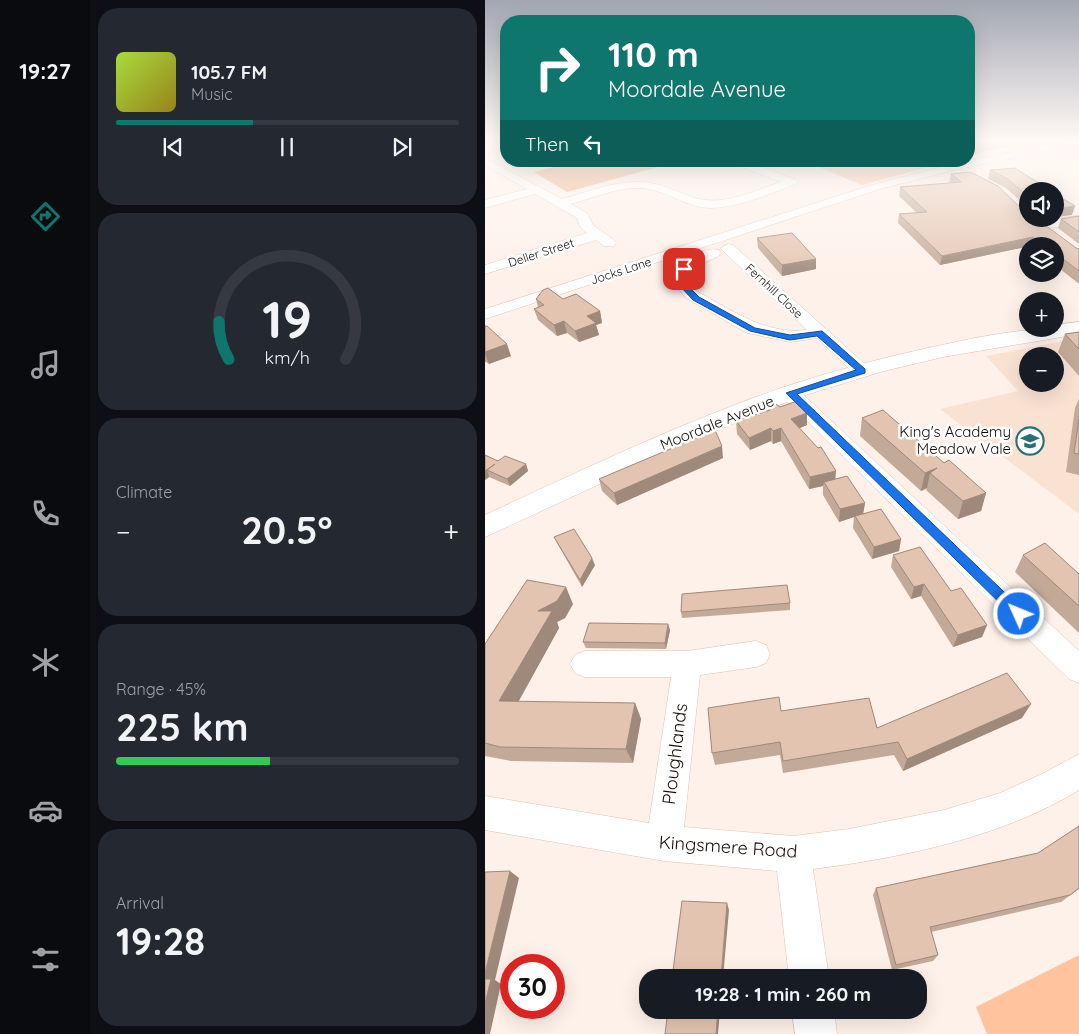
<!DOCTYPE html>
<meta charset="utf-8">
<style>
:root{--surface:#171b24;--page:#242831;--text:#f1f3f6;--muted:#9ea1a6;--line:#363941;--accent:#0f766e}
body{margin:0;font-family:Quicksand,sans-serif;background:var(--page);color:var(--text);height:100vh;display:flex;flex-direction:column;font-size:19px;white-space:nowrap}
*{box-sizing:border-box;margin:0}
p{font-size:16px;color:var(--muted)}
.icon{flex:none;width:28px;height:28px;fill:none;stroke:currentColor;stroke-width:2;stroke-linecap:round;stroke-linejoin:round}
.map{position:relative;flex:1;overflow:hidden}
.drawer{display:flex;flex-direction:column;gap:8px;padding:8px;background:#0d0f14;width:395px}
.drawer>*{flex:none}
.guide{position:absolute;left:15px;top:15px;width:475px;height:152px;border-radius:20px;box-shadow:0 5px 20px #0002;background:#0f766e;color:#fff;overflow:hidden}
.tools{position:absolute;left:534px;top:182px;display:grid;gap:10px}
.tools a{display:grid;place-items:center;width:45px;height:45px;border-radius:50%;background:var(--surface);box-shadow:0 5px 20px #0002;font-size:25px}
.speed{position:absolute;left:15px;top:954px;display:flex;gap:10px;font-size:25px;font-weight:700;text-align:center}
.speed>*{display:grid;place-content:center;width:65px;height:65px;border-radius:50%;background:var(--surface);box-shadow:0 5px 20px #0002;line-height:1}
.speed .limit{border:8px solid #d22;background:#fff;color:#111}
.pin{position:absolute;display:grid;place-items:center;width:42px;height:42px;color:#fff;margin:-21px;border-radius:10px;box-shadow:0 2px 8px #0006}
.me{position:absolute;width:55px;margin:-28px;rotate:314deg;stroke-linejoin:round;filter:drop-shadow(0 0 4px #0008)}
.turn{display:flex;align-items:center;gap:18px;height:105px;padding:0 25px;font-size:22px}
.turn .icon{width:65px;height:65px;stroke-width:2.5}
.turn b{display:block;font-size:35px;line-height:42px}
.then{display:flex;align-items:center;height:48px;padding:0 25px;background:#0003;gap:10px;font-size:19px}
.big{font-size:38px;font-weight:800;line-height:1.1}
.drawer .widget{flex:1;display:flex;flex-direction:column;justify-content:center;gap:8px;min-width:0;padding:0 18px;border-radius:20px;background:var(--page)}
.drawer .dial{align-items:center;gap:0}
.dial svg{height:130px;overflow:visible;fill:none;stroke:var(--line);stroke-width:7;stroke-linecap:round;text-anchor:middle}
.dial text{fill:var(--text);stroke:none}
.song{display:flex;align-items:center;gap:15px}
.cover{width:60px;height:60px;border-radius:8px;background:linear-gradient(135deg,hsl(80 70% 55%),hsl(50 70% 35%))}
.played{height:5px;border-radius:2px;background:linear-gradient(90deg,var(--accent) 40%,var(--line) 40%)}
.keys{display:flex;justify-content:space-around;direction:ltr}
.heat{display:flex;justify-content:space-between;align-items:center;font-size:28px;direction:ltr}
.charge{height:8px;border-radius:4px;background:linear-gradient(90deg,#34c759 45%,var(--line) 0)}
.trip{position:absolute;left:154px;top:969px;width:288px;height:50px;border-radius:20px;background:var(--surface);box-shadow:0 5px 20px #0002;font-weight:800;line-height:50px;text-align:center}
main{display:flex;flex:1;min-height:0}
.tab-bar{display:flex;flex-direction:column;width:90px;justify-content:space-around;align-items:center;background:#090b0e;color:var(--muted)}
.tab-bar .icon{width:35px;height:35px}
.tab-bar .selected{color:var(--accent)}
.tab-bar b{font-size:22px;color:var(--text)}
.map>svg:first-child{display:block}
.built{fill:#fae2d3;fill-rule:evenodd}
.green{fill:#ffc49d}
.forest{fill:#f0a572}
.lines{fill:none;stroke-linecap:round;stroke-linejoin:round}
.minor-casing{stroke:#e1c2ae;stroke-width:1}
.tertiary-casing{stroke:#e1c2ae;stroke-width:1}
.minor{fill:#fff;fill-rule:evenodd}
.tertiary{fill:#fff;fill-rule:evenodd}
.wall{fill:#c3a997}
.shaded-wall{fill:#9f897b}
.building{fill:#e3c4b0;stroke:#9f897b}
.route{fill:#1a73e8;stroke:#114b97}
.labels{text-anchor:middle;stroke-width:5;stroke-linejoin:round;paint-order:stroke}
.far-street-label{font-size:12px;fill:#160c06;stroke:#fff}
.street-label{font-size:15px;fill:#160c06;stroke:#fff}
.poi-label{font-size:15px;fill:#160c06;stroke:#fff;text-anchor:end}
.near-street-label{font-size:18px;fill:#160c06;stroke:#fff}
</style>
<main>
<nav class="tab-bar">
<b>19:27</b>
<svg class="icon selected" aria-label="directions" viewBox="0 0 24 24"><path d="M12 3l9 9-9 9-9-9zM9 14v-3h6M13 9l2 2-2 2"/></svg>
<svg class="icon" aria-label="music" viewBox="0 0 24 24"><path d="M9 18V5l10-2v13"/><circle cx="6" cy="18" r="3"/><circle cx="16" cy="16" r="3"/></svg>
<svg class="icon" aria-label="phone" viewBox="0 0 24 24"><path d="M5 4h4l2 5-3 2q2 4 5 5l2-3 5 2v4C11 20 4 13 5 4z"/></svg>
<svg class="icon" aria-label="climate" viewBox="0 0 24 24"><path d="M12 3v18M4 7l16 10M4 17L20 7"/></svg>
<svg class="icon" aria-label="car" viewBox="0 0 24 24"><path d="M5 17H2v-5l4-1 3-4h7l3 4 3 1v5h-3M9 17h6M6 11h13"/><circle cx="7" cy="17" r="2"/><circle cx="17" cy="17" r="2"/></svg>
<svg class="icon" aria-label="filters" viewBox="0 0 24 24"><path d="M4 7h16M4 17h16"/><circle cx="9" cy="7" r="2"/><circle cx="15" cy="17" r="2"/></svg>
</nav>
<section class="drawer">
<div class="widget">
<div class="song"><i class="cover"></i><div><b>105.7 FM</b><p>Music</p></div></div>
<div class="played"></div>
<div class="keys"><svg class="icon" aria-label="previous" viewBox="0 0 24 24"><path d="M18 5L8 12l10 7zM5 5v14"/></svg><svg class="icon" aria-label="pause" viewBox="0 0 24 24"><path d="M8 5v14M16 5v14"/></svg><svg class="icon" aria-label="next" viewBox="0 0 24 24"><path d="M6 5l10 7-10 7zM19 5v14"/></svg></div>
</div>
<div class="widget dial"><svg viewBox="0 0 100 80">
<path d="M14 69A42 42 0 1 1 86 69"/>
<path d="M14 69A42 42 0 0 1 8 46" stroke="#0f766e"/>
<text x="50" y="56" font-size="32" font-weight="700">19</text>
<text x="50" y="72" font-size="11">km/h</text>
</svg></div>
<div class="widget"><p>Climate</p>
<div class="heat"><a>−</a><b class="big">20.5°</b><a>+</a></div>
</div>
<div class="widget"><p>Range · 45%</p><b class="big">225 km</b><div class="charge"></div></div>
<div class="widget"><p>Arrival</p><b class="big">19:28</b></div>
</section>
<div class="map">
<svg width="594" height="1034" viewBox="0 0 594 1034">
<rect width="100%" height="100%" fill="#fef1e9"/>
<path class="built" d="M594,338v176l-139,-105 78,-18 -32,-35zM542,356h28v28h-28z"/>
<g class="green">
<polygon points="484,141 567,141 506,150 484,156"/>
<polygon points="319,161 465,161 377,185"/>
<polygon points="594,955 594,1034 502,1034 491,1007"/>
</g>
<polygon class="forest" points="92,161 195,161 82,192 49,172"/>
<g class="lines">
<g class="minor-casing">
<g id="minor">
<polygon points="578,141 594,141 594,143 553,152 548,149 549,147"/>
<polygon points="532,151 536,152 537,154 536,156 469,170 395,189 0,319 0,309 387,185 468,164"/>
<path d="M0,158l77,41c25,-7 51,-18 78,-17 22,0 39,12 59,17 27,6 57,-9 82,-17l-44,-17v-4h9l50,19 2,2 -2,2c-27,10 -55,23 -85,24 -21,0 -38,-13 -58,-18 -27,-7 -56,7 -82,14l16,9 6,12 21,15 2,3 -2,3h-10l-8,-6 -111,34v-9l102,-32 -7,-6 -3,-9 -42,-24 -50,14v-8l42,-11 -42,-24z"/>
<polygon points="594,216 594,224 556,229 549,225 556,221"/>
<path d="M243,244l5,1 135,122 3,4 -3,4 -6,2 -6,-2 -39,-37 -27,4 -43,-9 -61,-35 -10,-12 -1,-13c8,-12 28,-27 44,-23l2,3 -2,3 -25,11 -5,6 2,12 7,7c35,19 68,43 109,38l-84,-79 -2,-3z"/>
<polygon points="305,387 312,389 594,651 594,683 584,679 298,397 295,393 298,389"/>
<path d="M271,641l10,4 4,9 -4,9 -10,4 -56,8 -16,152 109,9 56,-7 95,-19 56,-17 44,-20 35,-19v36c-76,47 -178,68 -266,79l16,109h-40l-12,-107 -113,-10 -179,-31v-34l164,27 22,-146h-86l-10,-4 -5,-9 5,-9 10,-4h102z"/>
<polygon points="307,1010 349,1010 352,1034 310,1034"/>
</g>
</g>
<g class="tertiary-casing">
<path id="tertiary" d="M594,322v12l-136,23 -59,14 -85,26 -91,37 -223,103v-22c97,-45 195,-92 296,-127 48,-16 97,-29 147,-40 41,-9 84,-19 127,-19v-4z"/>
</g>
<use href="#minor" class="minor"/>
<use href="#tertiary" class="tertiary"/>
</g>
<g class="wall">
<polygon points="530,168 542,191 542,207 521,188 503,179 505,170"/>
<polygon points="466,174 539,211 591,248 594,249 594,283 593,283 570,265 570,246 545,246 455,265 413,223 414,214 432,213 414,196 415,187 465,183 464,182"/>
<polygon points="594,216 594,244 573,228 576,219"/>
<polygon points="272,238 331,269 297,276 273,248"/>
<polygon points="51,299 78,299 115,311 117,323 111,325 114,335 94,342 82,333 72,336 53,320 49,309 53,307"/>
<polygon points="0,326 26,356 4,364 1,362 0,362"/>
<polygon points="594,332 594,376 573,352 580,334"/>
<polygon points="594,399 594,475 581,472 590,408"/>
<polygon points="295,407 322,425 314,428 350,479 380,503 378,513 416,539 414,551 387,559 368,528 369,517 354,522 338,495 338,486 324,489 296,441 288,444 286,441 265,450 252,434 251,421 285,410 285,408"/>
<polygon points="377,418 459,463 501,493 496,511 473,519 441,490 442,488 436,491 375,436"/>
<polygon points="0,455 13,461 41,464 43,471 25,486 4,477 0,480"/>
<polygon points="238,458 132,505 117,491 114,479"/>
<polygon points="69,537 110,565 97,587 72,543"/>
<polygon points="408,555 466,591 502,625 497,637 468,647 436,596 426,599 406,567"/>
<polygon points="538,555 594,574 594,633 530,572"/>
<polygon points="305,603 305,610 197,618 196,612"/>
<polygon points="88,604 80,618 72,622 74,628 33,702 150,703 156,719 148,763 26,761 0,756 0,644"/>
<polygon points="183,624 185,630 181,649 101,648 98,642"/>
<polygon points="296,711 392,728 537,718 418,771 409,755 298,773 295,755 230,765 227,753"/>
<polygon points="594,826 594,889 576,902 446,932 453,955 448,961 407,970 388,895 391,888 553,853"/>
</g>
<g class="shaded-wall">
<polygon points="590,206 587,215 570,217 570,209"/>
<polygon points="548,237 545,246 455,265 457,256"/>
<polygon points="331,259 331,269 297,276 297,265"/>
<polygon points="115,311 117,323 111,325 114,335 94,342 90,331 102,316"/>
<polygon points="79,321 82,333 72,336 69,325"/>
<polygon points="22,344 26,356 4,364 0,354 0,352"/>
<polygon points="322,413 322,425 306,432 306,419"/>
<polygon points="286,428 286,441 265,450 264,438"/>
<polygon points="296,428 296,441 288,444 288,431"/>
<polygon points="237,446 238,458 132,505 129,493"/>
<polygon points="41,464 43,471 25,486 22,479"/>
<polygon points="452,468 445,473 442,488 436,491 440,473"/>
<polygon points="2,470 4,477 0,480 0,471"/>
<polygon points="351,471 350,483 339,482 338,486 324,489 325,477"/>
<polygon points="501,493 496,511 473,519 478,501"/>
<polygon points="380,503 378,515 370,516 369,517 354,522 355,509"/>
<polygon points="416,539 414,551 387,559 389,547"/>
<polygon points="107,558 110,565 97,587 95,580"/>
<polygon points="439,584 436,596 426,599 429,587"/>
<polygon points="81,587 88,604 80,618 72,622 74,628 25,717 14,701 53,611"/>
<polygon points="183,624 185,630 181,649 180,643"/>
<polygon points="502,625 497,637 468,647 473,635"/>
<polygon points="150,703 156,719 148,763 141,749"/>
<polygon points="546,704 537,718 418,771 422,759"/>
<polygon points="25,871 34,878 10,980 16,984 5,1034 0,1034 0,973"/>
<polygon points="242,903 244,910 238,978 236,978"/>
<polygon points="233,1010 235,1010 233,1034 231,1034"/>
</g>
<g class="building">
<polygon points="530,168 566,191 542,191 542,196 523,179 505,170"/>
<polygon points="485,172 513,186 539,211 542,212 542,219 552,219 591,248 594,249 594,271 570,253 570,246 561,246 548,237 457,256 414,214 442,212 415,187 476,182 466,174"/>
<polygon points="570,194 590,206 570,209"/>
<polygon points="594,216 594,232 576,219"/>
<polygon points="307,233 331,259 297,265 272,238"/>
<polygon points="63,288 78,299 91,294 115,311 102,316 111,323 90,331 79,321 69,325 49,309 59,305 51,299 58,290"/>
<polygon points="0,326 2,326 22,344 0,352"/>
<polygon points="594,332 594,349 580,334"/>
<polygon points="312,401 322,413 306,419 333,448 336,447 351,471 325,477 296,428 288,431 286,428 264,438 251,421 285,410 285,408 291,404 295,407"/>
<polygon points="398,410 459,463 464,460 501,493 478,501 445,473 452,468 440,473 377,418"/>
<polygon points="594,419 594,454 589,453"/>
<polygon points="230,430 237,446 129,493 114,479"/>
<polygon points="0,455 13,461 20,456 41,464 22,479 2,470 10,464 0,471"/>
<polygon points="362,476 380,503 355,509 339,482"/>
<polygon points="396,509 416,539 389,547 370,516"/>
<polygon points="89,529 107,558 95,580 69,537"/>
<polygon points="560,543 594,574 594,606 538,555"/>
<polygon points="435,547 466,591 476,588 502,625 473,635 439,584 429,587 408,555"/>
<polygon points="42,580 81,587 72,601 53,611 67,611 14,701 150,703 141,749 15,747 0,743 0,644"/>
<polygon points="302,585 305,603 196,612 197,594"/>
<polygon points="104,623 183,624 180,643 98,642"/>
<polygon points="522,673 546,704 422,759 413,742 298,761 295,742 227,753 223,708 294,697 296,711 384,698 392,728"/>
<polygon points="594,826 594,888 585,895 445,927 453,955 411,965 391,888 553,853"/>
<polygon points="25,871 0,973 0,872"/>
<polygon points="197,901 242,903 236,978 187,978"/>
<polygon points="0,979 6,979 0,1004"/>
<polygon points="183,1010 233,1010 231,1034 180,1034"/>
</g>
<linearGradient id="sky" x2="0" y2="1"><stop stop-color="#a3a7b2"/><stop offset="0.49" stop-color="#fff9f5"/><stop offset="1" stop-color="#fff9f5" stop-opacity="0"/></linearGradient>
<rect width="594" height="285" fill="url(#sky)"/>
<polygon class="route" points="197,267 203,269 200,273 202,285 214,297 270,328 305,335 337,331 380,369 380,373 312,394 538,610 540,614 538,617 534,619 529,617 301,393 371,370 332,336 305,340 265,331 208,300 195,286 193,273"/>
<defs>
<g id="school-ring" transform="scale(1.4375)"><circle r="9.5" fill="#fff" stroke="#267077" stroke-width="1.5"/><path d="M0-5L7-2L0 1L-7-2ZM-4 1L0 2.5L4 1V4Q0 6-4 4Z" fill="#267077"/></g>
</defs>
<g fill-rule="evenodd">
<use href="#school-ring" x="545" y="441"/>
</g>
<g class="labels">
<g class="far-street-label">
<text transform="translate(56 253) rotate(-18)" y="4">Deller Street</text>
<text transform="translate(136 271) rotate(-18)" y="4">Jocks Lane</text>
<text transform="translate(289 291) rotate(43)" y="4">Fernhill Close</text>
</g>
<g class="street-label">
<text transform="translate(232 423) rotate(-22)" y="5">Moordale Avenue</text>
</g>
<g class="poi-label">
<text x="526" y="437">King's Academy<tspan x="526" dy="17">Meadow Vale</tspan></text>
</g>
<g class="near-street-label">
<text transform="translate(190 754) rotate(-83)" y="6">Ploughlands</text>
<text transform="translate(243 847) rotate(4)" y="6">Kingsmere Road</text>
</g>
</g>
</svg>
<div class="tools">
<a><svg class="icon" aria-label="sound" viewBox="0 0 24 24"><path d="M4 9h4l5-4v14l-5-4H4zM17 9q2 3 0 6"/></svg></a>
<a><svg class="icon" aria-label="layers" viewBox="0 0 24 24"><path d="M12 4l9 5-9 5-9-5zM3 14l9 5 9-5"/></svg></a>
<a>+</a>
<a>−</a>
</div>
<div class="speed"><div class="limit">30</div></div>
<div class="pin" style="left:199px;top:269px;background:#d93025"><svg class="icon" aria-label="arrive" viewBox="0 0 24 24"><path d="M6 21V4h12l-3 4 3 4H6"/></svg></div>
<svg class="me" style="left:534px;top:614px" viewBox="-20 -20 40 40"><circle r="17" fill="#1a73e8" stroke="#fff" stroke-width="3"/><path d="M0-11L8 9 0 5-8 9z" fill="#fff"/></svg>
<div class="trip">19:28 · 1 min · 260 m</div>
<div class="guide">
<div class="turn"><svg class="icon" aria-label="right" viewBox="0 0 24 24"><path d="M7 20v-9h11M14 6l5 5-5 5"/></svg><div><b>110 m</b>Moordale Avenue</div></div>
<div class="then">Then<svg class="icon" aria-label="left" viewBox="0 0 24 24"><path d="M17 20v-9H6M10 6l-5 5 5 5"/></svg></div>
</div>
</div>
</main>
